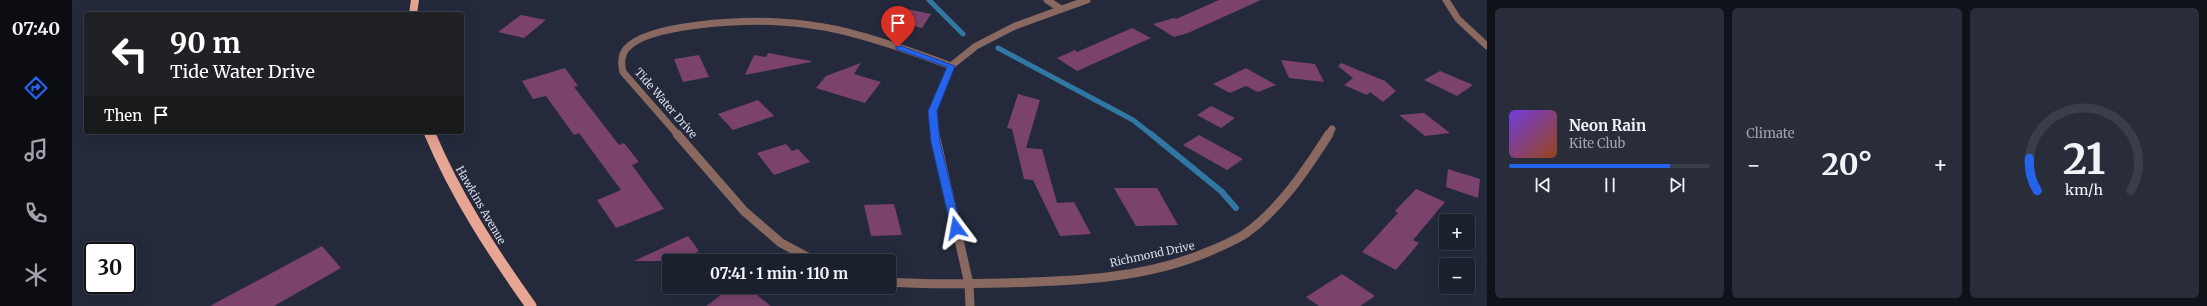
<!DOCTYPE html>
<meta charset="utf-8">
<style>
:root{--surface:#1b202d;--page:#282d39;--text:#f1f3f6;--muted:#a0a3aa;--line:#393e49;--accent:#2563eb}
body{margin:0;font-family:Merriweather,serif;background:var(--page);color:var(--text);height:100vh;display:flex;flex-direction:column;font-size:15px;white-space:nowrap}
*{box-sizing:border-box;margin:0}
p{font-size:13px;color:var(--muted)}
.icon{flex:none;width:22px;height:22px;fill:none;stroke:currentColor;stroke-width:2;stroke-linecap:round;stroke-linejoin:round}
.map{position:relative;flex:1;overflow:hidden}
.side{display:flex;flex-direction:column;gap:8px;padding:8px;background:#0f1219;width:720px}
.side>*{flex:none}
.top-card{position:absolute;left:12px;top:12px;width:380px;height:122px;border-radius:4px;box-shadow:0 4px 16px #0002,0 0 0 1px var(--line);background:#202124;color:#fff;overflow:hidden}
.controls{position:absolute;left:1367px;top:214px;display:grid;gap:8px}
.controls a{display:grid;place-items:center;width:36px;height:36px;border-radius:4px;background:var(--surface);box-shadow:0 4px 16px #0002,0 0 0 1px var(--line);font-size:20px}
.speed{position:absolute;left:12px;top:242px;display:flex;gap:8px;font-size:20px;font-weight:700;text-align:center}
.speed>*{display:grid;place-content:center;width:52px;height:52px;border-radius:50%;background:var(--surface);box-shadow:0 4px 16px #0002,0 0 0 1px var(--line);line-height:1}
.speed .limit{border:2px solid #111;border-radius:6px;background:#fff;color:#111}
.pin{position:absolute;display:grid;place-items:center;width:34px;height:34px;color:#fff;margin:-41px -17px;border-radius:50% 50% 50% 0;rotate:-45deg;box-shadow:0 0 4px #0007}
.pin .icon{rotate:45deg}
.me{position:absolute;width:44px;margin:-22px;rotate:347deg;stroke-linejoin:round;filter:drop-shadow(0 0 3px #0008)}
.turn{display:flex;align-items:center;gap:14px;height:84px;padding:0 20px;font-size:18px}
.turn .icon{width:52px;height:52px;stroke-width:2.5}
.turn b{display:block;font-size:28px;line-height:34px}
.then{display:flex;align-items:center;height:38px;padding:0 20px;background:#0003;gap:8px;font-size:15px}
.big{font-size:30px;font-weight:700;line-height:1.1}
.side .card{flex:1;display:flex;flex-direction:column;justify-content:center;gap:6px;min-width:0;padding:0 14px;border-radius:6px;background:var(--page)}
.side .dial{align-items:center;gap:0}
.dial svg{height:104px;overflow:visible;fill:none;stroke:var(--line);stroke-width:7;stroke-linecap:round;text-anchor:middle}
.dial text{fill:var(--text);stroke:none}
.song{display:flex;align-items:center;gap:12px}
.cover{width:48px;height:48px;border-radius:6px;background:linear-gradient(135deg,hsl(260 70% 55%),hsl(20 70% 35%))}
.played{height:4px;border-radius:2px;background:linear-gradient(90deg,var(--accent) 80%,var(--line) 80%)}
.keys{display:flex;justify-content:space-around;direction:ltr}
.heat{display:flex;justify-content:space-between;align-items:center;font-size:22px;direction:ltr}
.side .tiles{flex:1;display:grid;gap:8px;grid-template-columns:repeat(3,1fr)}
.trip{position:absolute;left:590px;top:254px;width:234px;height:40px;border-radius:4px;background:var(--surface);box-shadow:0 4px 16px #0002,0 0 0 1px var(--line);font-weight:700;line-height:40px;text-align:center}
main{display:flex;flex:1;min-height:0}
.menu{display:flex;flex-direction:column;width:72px;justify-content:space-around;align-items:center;background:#0b0d12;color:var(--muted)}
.menu .icon{width:28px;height:28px}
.menu .on{color:var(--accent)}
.menu b{font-size:18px;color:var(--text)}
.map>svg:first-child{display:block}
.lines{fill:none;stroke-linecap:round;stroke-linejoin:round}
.stream-far1{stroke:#3078a3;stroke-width:5}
.stream{stroke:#3078a3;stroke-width:6}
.building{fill:#7a426d}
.lane{stroke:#896860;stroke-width:7}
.street-far1{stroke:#896860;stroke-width:7}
.street{stroke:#896860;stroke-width:9}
.primary-far1{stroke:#e7a593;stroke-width:8}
.primary{stroke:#e7a593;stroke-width:11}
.route{fill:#2563eb;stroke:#184099}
.labels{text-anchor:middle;stroke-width:4;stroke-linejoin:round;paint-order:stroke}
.street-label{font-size:11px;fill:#d8dce8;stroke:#242a3c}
</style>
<main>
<nav class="menu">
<b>07:40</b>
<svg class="icon on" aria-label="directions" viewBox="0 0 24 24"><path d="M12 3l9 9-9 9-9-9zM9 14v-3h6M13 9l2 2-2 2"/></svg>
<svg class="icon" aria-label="music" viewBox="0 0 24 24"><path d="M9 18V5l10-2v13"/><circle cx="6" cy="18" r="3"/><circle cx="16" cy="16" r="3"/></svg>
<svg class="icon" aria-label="phone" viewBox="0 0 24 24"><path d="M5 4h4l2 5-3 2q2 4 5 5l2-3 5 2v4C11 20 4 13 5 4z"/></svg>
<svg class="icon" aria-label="climate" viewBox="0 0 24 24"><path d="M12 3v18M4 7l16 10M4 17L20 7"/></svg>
</nav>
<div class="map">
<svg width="1415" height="306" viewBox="0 0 1415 306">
<rect width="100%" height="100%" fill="#242a3c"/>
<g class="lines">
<g class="stream-far1">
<polyline points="857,0 891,34"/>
<polyline points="926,48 1061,120 1080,135"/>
</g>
<polyline class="stream" points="1079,134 1149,191 1164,208"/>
</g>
<g class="building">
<polygon points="1147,0 1189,0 1116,33 1102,37 1081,24 1102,18 1104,19"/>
<polygon points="830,8 859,14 850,28 820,21"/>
<polygon points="449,15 474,20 452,38 426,32"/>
<polygon points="1060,28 1079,38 1005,71 985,58 1003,50 1005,52"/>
<polygon points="696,53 739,61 739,62 673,75 682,55 694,57"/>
<polygon points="627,55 637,77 611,82 602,59"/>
<polygon points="1209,60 1243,64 1252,82 1217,78"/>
<polygon points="789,63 782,74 809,82 793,103 744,88 754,76"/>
<polygon points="1269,63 1313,81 1324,91 1311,102 1298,92 1295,95 1272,85 1281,78 1266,66"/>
<polygon points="493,68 506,86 502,87 547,145 552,143 567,162 560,165 592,209 544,228 525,200 549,190 507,133 502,135 474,96 461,99 450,81"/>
<polygon points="1174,68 1204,85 1186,92 1174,86 1158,93 1141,84"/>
<polygon points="1368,71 1401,85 1385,96 1352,80"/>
<polygon points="946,94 968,100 954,148 970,149 985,203 1002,202 1019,234 988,236 961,180 952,179 940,129 935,128"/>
<polygon points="686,100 702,116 661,130 646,114"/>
<polygon points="1139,106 1163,118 1149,128 1125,115"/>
<polygon points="1352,113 1378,133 1353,136 1327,115"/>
<polygon points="1127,135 1171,159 1155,170 1111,145"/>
<polygon points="714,144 720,151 726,149 738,162 702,175 685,153"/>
<polygon points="1376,169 1408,179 1406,198 1374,187"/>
<polygon points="1042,188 1085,188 1106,225 1064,226"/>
<polygon points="1344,189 1373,202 1341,240 1347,243 1324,270 1290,252 1326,213 1323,211"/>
<polygon points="822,204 830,235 799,236 792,205"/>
<polygon points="616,236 627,251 619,255 624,261 562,261"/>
<polygon points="250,246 269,268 202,306 138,306"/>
<polygon points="1270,274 1303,296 1288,306 1247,306 1234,297"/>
<polygon points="660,287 675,287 699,306 634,306"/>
</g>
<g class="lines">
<polyline class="lane" points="975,0 989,9"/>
<g class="street-far1">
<polyline points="1374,0 1386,19 1415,46"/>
<path d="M606,135l-55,-63c-2,-7 -2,-17 3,-23 22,-26 120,-29 153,-27 19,1 41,4 60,8 38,9 75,22 112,36"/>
<polyline points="863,135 861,111 879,66 904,46 943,26 1015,0"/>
<polyline points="1256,135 1260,129"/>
</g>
<g class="street">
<polyline points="605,134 672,211 709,243 743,261"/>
<polyline points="863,134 897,284 898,306"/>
<path d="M817,282c38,3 77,2 115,1 70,-2 141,-4 206,-32 12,-5 24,-10 35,-17 35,-25 61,-64 84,-100"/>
</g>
<g class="primary-far1">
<polyline points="341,14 343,0"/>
<polyline points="357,132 358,135"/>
</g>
<path class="primary" d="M358,134c26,62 62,117 101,172"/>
</g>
<polygon class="route" points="824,46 829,46 883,66 865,111 868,142 889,228 887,230 880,230 879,228 859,142 856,111 875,67 824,49"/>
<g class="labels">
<g class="street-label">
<text transform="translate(594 103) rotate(49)" y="4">Tide Water Drive</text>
<text transform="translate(409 205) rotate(60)" y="4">Hawkins Avenue</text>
<text transform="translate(1080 254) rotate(-12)" y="4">Richmond Drive</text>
</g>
</g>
</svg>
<div class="controls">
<a>+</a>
<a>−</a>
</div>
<div class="speed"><div class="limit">30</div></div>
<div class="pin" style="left:826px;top:47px;background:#d93025"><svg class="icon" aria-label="arrive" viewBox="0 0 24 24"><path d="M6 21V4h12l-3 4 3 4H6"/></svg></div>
<svg class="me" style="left:884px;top:228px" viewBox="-20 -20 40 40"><path d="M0-17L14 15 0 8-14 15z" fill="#2563eb" stroke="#fff" stroke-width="4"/></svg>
<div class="trip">07:41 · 1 min · 110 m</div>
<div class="top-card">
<div class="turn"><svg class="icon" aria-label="left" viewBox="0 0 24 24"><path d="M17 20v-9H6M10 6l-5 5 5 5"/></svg><div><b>90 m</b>Tide Water Drive</div></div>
<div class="then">Then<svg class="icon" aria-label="arrive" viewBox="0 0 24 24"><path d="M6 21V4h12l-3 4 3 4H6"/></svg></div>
</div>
</div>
<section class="side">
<div class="tiles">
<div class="card">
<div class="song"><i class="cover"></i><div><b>Neon Rain</b><p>Kite Club</p></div></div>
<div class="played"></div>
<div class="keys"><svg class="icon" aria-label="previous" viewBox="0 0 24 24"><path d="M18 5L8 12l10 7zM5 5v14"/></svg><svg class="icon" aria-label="pause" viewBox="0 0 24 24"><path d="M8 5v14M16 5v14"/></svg><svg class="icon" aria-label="next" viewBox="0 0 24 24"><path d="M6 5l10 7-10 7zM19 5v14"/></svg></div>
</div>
<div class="card"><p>Climate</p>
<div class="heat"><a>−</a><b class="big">20°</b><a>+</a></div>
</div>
<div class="card dial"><svg viewBox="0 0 100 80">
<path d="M14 69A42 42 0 1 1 86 69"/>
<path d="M14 69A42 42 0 0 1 8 44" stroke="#2563eb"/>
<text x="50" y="56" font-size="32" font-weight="700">21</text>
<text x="50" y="72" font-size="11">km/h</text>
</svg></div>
</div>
</section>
</main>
